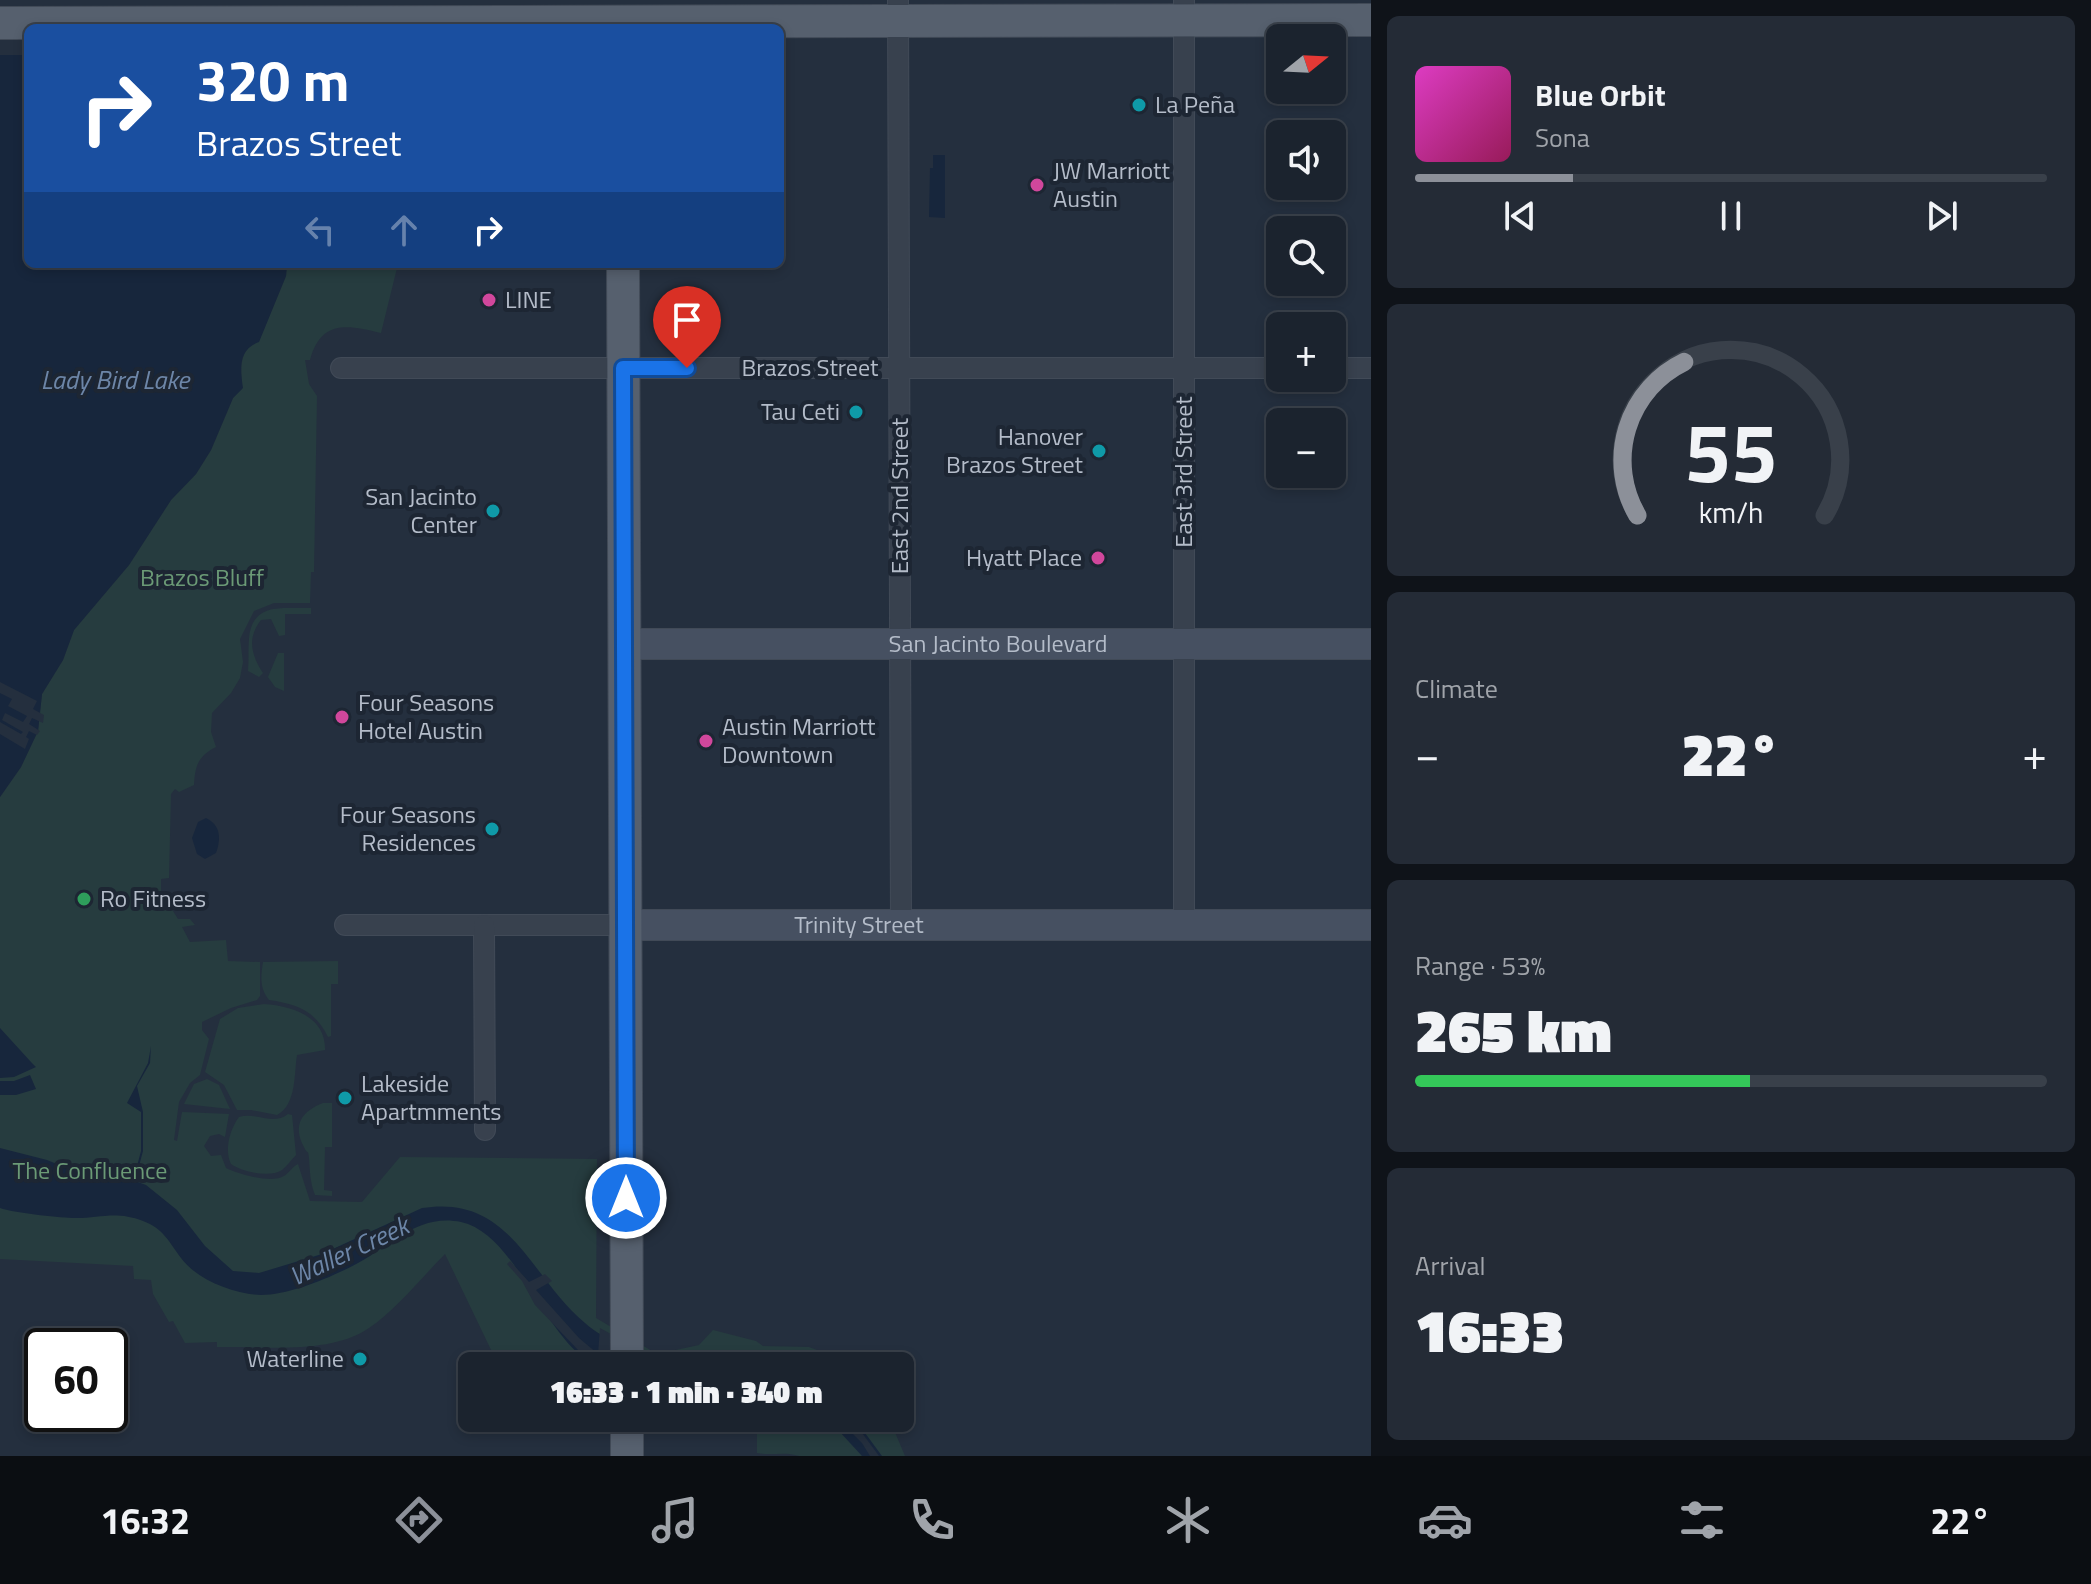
<!DOCTYPE html>
<meta charset="utf-8">
<style>
:root{--surface:#1b232e;--page:#242b36;--text:#f1f3f6;--muted:#a0a4aa;--line:#39404a;--accent:#8c9099}
body{margin:0;font-family:"Titillium Web",sans-serif;background:var(--page);color:var(--text);height:100vh;display:flex;flex-direction:column;font-size:30px;white-space:nowrap}
*{box-sizing:border-box;margin:0}
p{font-size:26px;color:var(--muted)}
.icon{flex:none;width:44px;height:44px;fill:none;stroke:currentColor;stroke-width:2;stroke-linecap:round;stroke-linejoin:round}
.map{position:relative;flex:1;overflow:hidden}
.drawer{display:flex;flex-direction:column;gap:16px;padding:16px;background:#0f1319;width:720px}
.drawer>*{flex:none}
.hud{position:absolute;left:24px;top:24px;width:760px;height:244px;border-radius:12px;box-shadow:0 4px 12px #0003,0 0 0 2px var(--line);background:#1a4fa0;color:#fff;overflow:hidden}
.needle{width:52px;rotate:72deg}
.tools{position:absolute;left:1266px;top:24px;display:grid;gap:16px}
.tools a{display:grid;place-items:center;width:80px;height:80px;border-radius:12px;background:var(--surface);box-shadow:0 4px 12px #0003,0 0 0 2px var(--line);font-size:40px}
.speed{position:absolute;left:24px;top:1328px;display:flex;gap:16px;font-size:40px;font-weight:700;text-align:center}
.speed>*{display:grid;place-content:center;width:104px;height:104px;border-radius:50%;background:var(--surface);box-shadow:0 4px 12px #0003,0 0 0 2px var(--line);line-height:1}
.speed .limit{border:4px solid #111;border-radius:12px;background:#fff;color:#111}
.pin{position:absolute;display:grid;place-items:center;width:68px;height:68px;color:#fff;margin:-82px -34px;border-radius:50% 50% 50% 0;rotate:-45deg;box-shadow:0 0 8px #0007}
.pin .icon{rotate:45deg}
.me{position:absolute;width:88px;margin:-44px;rotate:0deg;stroke-linejoin:round;filter:drop-shadow(0 0 6px #0008)}
.turn{display:flex;align-items:center;gap:28px;height:168px;padding:0 40px;font-size:36px}
.turn .icon{width:104px;height:104px;stroke-width:2.5}
.turn b{display:block;font-size:56px;line-height:68px}
.lanes{display:flex;align-items:center;height:76px;padding:0 40px;background:#0003;justify-content:center;gap:40px;direction:ltr}
.lanes .off{opacity:.35}
.big{font-size:60px;font-weight:800;line-height:1.1}
.drawer .widget{flex:1;display:flex;flex-direction:column;justify-content:center;gap:12px;min-width:0;padding:0 28px;border-radius:12px;background:var(--page)}
.drawer .dial{align-items:center;gap:0}
.dial svg{height:208px;overflow:visible;fill:none;stroke:var(--line);stroke-width:7;stroke-linecap:round;text-anchor:middle}
.dial text{fill:var(--text);stroke:none}
.song{display:flex;align-items:center;gap:24px}
.cover{width:96px;height:96px;border-radius:12px;background:linear-gradient(135deg,hsl(310 70% 55%),hsl(330 70% 35%))}
.played{height:8px;border-radius:4px;background:linear-gradient(90deg,var(--accent) 25%,var(--line) 25%)}
.keys{display:flex;justify-content:space-around;direction:ltr}
.heat{display:flex;justify-content:space-between;align-items:center;font-size:44px;direction:ltr}
.charge{height:12px;border-radius:6px;background:linear-gradient(90deg,#34c759 53%,var(--line) 0)}
.trip{position:absolute;left:458px;top:1352px;width:456px;height:80px;border-radius:12px;background:var(--surface);box-shadow:0 4px 12px #0003,0 0 0 2px var(--line);font-weight:800;line-height:80px;text-align:center}
.dock{display:flex;height:128px;justify-content:space-around;align-items:center;background:#0b0e12;color:var(--muted)}
.dock .icon{width:56px;height:56px}
.dock .on{color:var(--accent)}
.dock b{font-size:36px;color:var(--text)}
main{display:flex;flex:1;min-height:0}
.map>svg:first-child{display:block}
.green{fill:#263c3f}
.water{fill:#17263c}
.pier{fill:#242f3e}
.lines{fill:none;stroke-linecap:round;stroke-linejoin:round}
.minor-casing{stroke:#414a57;stroke-width:22}
.secondary-casing{stroke:#414a57;stroke-width:32}
.primary-casing{stroke:#414a57;stroke-width:34}
.minor{stroke:#38414e;stroke-width:20}
.secondary{stroke:#465061;stroke-width:30}
.primary{stroke:#56606e;stroke-width:32}
.route-casing{stroke:#114b97;stroke-width:20}
.route{stroke:#1a73e8;stroke-width:14}
.culture-dot{fill:#0f9aa8;stroke:#1d2633;stroke-width:3}
.hotel-dot{fill:#d1479c;stroke:#1d2633;stroke-width:3}
.leisure-dot{fill:#2e9e5b;stroke:#1d2633;stroke-width:3}
.labels{text-anchor:middle;stroke-width:8;stroke-linejoin:round;paint-order:stroke}
.poi-label{font-size:24px;fill:#b4bcc9;stroke:#1d2633;text-anchor:start}
.street-label{font-size:24px;fill:#b4bcc9;stroke:#1d2633}
.park-label{font-size:24px;fill:#6b9a76;stroke:#1d2633}
.water-label{font-size:26px;font-style:italic;fill:#6d86a8;stroke:#1d2633}
</style>
<main>
<div class="map">
<svg width="1371" height="1456" viewBox="0 0 1371 1456">
<rect width="100%" height="100%" fill="#242f3e"/>
<g class="green">
<path d="M287,264h111l-17,69c-33,-8 -60,-14 -71,27h-5l4,24 8,12 -3,176h-3l-1,31h-36l-20,8 -14,28 3,23 -3,16 -9,15 -19,20 -1,19 5,15c-18,9 -21,19 -22,38l-15,7 -4,-3 -4,5 -2,84 -8,1v13l17,27h12l5,6 -13,2 8,15 36,-2 2,21 32,1v34l-3,4 -26,8 -29,14v8l7,9 -9,36 -10,8 -11,19 -5,38 3,1 5,-29 47,2 -4,23 -6,-3 -9,2 -6,10 7,10 10,-1 5,13c12,6 46,16 58,8 6,-4 8,-9 14,-12l12,37 52,1 38,-45 197,2 -1,159 61,36 42,-9 14,-15 43,11 7,5 46,1 51,19h-344l-23,-12 -48,-100c-22,22 -51,58 -76,74 -39,27 -105,18 -152,19v-5l-32,1 -12,-22 -4,1 -16,-28 -2,-14 -17,-1 -1,-13 -133,-7v-462l21,-30 17,-36 4,-37 21,-34 11,-30 55,-65 42,-65 25,-26 15,-24 22,-52 9,-10c-1,-19 -4,-39 17,-47l27,-65z"/>
<path d="M311,608v6h-26v21l-6,1 -8,-17 -10,1c-15,19 -9,36 2,53l-4,4 -11,-6c1,-11 0,-22 1,-33 4,-37 34,-29 62,-30z"/>
<polygon points="278,653 284,653 284,691 275,687 268,677"/>
<path d="M338,961v23h-7v52l-3,1c-13,-27 -32,-33 -59,-37 -10,-12 -8,-25 -6,-38z"/>
<path d="M264,1004c27,2 62,12 61,46l-28,5c-3,17 0,50 -20,60l-26,-5h-14l-13,-25 -19,-13 15,-53 18,-11z"/>
<polygon points="207,1079 219,1085 230,1109 184,1104 194,1084"/>
<path d="M323,1103h9v44h-7l-1,43 8,1v5l-17,-1c-5,-13 -5,-23 -6,-37 -1,-10 -1,-2 -5,-11 -12,-22 -2,-36 19,-44z"/>
<path d="M288,1114l4,1 4,40c-4,4 -9,11 -14,15 -12,8 -40,2 -51,-6 -7,-14 -1,-35 8,-47 18,-5 34,9 49,-3z"/>
<path d="M763,1418h126l16,38h-106c-14,-5 -28,0 -42,-3v-34z"/>
</g>
<g class="water">
<path d="M0,0l28,28v236h259l-1,12 -27,66c-21,7 -19,27 -16,46l-10,10 -22,52 -15,24 -25,26 -42,65 -55,65 -11,30 -21,34 -4,37 -17,36 -21,30z"/>
<polygon points="933,155 945,155 945,218 929,217 930,168 933,168"/>
<path d="M206,818c15,7 15,21 10,35l-11,6 -8,-5 -5,-16 6,-16z"/>
<polygon points="0,1028 31,1062 36,1067 14,1077 0,1078"/>
<path d="M151,1046l-1,17 -13,23 6,26v39l-8,30 11,4 31,25 28,36 28,25 26,2 63,-19 100,-46c89,-14 106,67 163,115 19,17 53,30 76,43 -13,0 -57,3 -66,-1 -52,-26 -77,-130 -134,-143 -42,-9 -70,23 -103,41 -26,14 -68,32 -97,32 -27,-1 -64,-15 -80,-37 -12,-16 -18,-30 -38,-37 -28,-11 -45,-2 -71,-3 -17,-1 -58,-5 -72,-10v-60l47,12 44,18 42,3 8,-30v-39l-14,-9 21,-40z"/>
<polygon points="30,1075 36,1089 16,1095 0,1095 0,1081 14,1081"/>
<polygon points="827,1418 854,1418 882,1456 862,1456"/>
</g>
<g class="pier">
<polygon points="0,0 396,0 396,28 28,28 28,55 0,55"/>
<polygon points="0,682 37,701 33,709 44,715 43,723 32,718 29,724 40,731 37,735 29,731 26,737 29,739 25,749 0,734 0,722 21,734 23,732 2,720 5,713 23,722 27,716 8,706 12,699 0,693"/>
<polygon points="510,1261 529,1282 545,1274 552,1281 536,1290 579,1338 598,1354 600,1328 655,1358 655,1366 600,1366 579,1351 535,1305 522,1281 507,1264"/>
<polygon points="837,1418 851,1418 879,1456 870,1456 862,1443"/>
</g>
<g class="lines">
<g class="minor-casing">
<g id="minor">
<polyline points="898,0 901,925"/>
<polyline points="1184,0 1184,925"/>
<polyline points="341,368 1280,368"/>
<polyline points="1332,368 1371,368"/>
<polyline points="345,925 625,925"/>
<polyline points="484,925 485,1130"/>
</g>
</g>
<g class="secondary-casing">
<g id="secondary">
<path id="s1" d="M624,644h747"/>
<path id="s2" d="M625,925h746"/>
</g>
</g>
<g class="primary-casing">
<g id="primary">
<polyline points="0,23 1371,20"/>
<polyline points="623,264 627,1366"/>
<polyline points="627,1418 627,1456"/>
</g>
</g>
<use href="#minor" class="minor"/>
<use href="#secondary" class="secondary"/>
<use href="#primary" class="primary"/>
</g>
<g class="lines">
<g class="route-casing">
<polyline id="route" points="626,1198 623,368 687,368"/>
</g>
<use href="#route" class="route"/>
</g>
<g class="culture-dot">
<circle cx="1139" cy="105" r="8"/>
<circle cx="856" cy="412" r="8"/>
<circle cx="1099" cy="451" r="8"/>
<circle cx="493" cy="511" r="8"/>
<circle cx="492" cy="829" r="8"/>
<circle cx="345" cy="1098" r="8"/>
<circle cx="360" cy="1359" r="8"/>
</g>
<g class="hotel-dot">
<circle cx="1037" cy="185" r="8"/>
<circle cx="489" cy="300" r="8"/>
<circle cx="1098" cy="558" r="8"/>
<circle cx="342" cy="717" r="8"/>
<circle cx="706" cy="741" r="8"/>
</g>
<circle class="leisure-dot" cx="84" cy="899" r="8"/>
<g class="labels">
<g class="poi-label">
<text x="1155" y="113">La Peña</text>
<text x="1053" y="179">JW Marriott<tspan x="1053" dy="28">Austin</tspan></text>
<text x="505" y="308">LINE</text>
<text x="840" y="420" text-anchor="end">Tau Ceti</text>
<text x="1083" y="445" text-anchor="end">Hanover<tspan x="1083" dy="28">Brazos Street</tspan></text>
<text x="477" y="505" text-anchor="end">San Jacinto<tspan x="477" dy="28">Center</tspan></text>
<text x="1082" y="566" text-anchor="end">Hyatt Place</text>
<text x="358" y="711">Four Seasons<tspan x="358" dy="28">Hotel Austin</tspan></text>
<text x="722" y="735">Austin Marriott<tspan x="722" dy="28">Downtown</tspan></text>
<text x="476" y="823" text-anchor="end">Four Seasons<tspan x="476" dy="28">Residences</tspan></text>
<text x="100" y="907">Ro Fitness</text>
<text x="361" y="1092">Lakeside<tspan x="361" dy="28">Apartmments</tspan></text>
<text x="344" y="1367" text-anchor="end">Waterline</text>
</g>
<g class="street-label">
<text x="810" y="376">Brazos Street</text>
<text transform="translate(1184 472) rotate(-90)" y="8">East 3rd Street</text>
<text transform="translate(900 496) rotate(-90)" y="8">East 2nd Street</text>
<text dy="8" stroke="none"><textPath href="#s1" startOffset="374">San Jacinto Boulevard</textPath></text>
<text dy="8" stroke="none"><textPath href="#s2" startOffset="234">Trinity Street</textPath></text>
</g>
<g class="park-label">
<text x="202" y="586">Brazos Bluff</text>
<text x="90" y="1179">The Confluence</text>
</g>
<g class="water-label">
<text x="115" y="389">Lady Bird Lake</text>
<text transform="translate(349 1251) rotate(-25)" y="9">Waller Creek</text>
</g>
</g>
</svg>
<div class="tools">
<a><svg class="needle" viewBox="-14 -14 28 28"><path d="M0-13l5 13h-10z" fill="#e53935"/><path d="M0 13l5-13h-10z" fill="#a0a4aa"/></svg></a>
<a><svg class="icon" aria-label="sound" viewBox="0 0 24 24"><path d="M4 9h4l5-4v14l-5-4H4zM17 9q2 3 0 6"/></svg></a>
<a><svg class="icon" aria-label="search" viewBox="0 0 24 24"><circle cx="10" cy="10" r="6"/><path d="M15 15l6 6"/></svg></a>
<a>+</a>
<a>−</a>
</div>
<div class="speed"><div class="limit">60</div></div>
<div class="pin" style="left:687px;top:368px;background:#d93025"><svg class="icon" aria-label="arrive" viewBox="0 0 24 24"><path d="M6 21V4h12l-3 4 3 4H6"/></svg></div>
<svg class="me" style="left:626px;top:1198px" viewBox="-20 -20 40 40"><circle r="17" fill="#1a73e8" stroke="#fff" stroke-width="3"/><path d="M0-11L8 9 0 5-8 9z" fill="#fff"/></svg>
<div class="trip">16:33 · 1 min · 340 m</div>
<div class="hud">
<div class="turn"><svg class="icon" aria-label="right" viewBox="0 0 24 24"><path d="M7 20v-9h11M14 6l5 5-5 5"/></svg><div><b>320 m</b>Brazos Street</div></div>
<div class="lanes"><svg class="icon off" aria-label="left" viewBox="0 0 24 24"><path d="M17 20v-9H6M10 6l-5 5 5 5"/></svg><svg class="icon off" aria-label="ahead" viewBox="0 0 24 24"><path d="M12 20V5M6 11l6-6 6 6"/></svg><svg class="icon" aria-label="right" viewBox="0 0 24 24"><path d="M7 20v-9h11M14 6l5 5-5 5"/></svg></div>
</div>
</div>
<section class="drawer">
<div class="widget">
<div class="song"><i class="cover"></i><div><b>Blue Orbit</b><p>Sona</p></div></div>
<div class="played"></div>
<div class="keys"><svg class="icon" aria-label="previous" viewBox="0 0 24 24"><path d="M18 5L8 12l10 7zM5 5v14"/></svg><svg class="icon" aria-label="pause" viewBox="0 0 24 24"><path d="M8 5v14M16 5v14"/></svg><svg class="icon" aria-label="next" viewBox="0 0 24 24"><path d="M6 5l10 7-10 7zM19 5v14"/></svg></div>
</div>
<div class="widget dial"><svg viewBox="0 0 100 80">
<path d="M14 69A42 42 0 1 1 86 69"/>
<path d="M14 69A42 42 0 0 1 32 10" stroke="#8c9099"/>
<text x="50" y="56" font-size="32" font-weight="700">55</text>
<text x="50" y="72" font-size="11">km/h</text>
</svg></div>
<div class="widget"><p>Climate</p>
<div class="heat"><a>−</a><b class="big">22°</b><a>+</a></div>
</div>
<div class="widget"><p>Range · 53%</p><b class="big">265 km</b><div class="charge"></div></div>
<div class="widget"><p>Arrival</p><b class="big">16:33</b></div>
</section>
</main>
<nav class="dock">
<b>16:32</b>
<svg class="icon on" aria-label="directions" viewBox="0 0 24 24"><path d="M12 3l9 9-9 9-9-9zM9 14v-3h6M13 9l2 2-2 2"/></svg>
<svg class="icon" aria-label="music" viewBox="0 0 24 24"><path d="M9 18V5l10-2v13"/><circle cx="6" cy="18" r="3"/><circle cx="16" cy="16" r="3"/></svg>
<svg class="icon" aria-label="phone" viewBox="0 0 24 24"><path d="M5 4h4l2 5-3 2q2 4 5 5l2-3 5 2v4C11 20 4 13 5 4z"/></svg>
<svg class="icon" aria-label="climate" viewBox="0 0 24 24"><path d="M12 3v18M4 7l16 10M4 17L20 7"/></svg>
<svg class="icon" aria-label="car" viewBox="0 0 24 24"><path d="M5 17H2v-5l4-1 3-4h7l3 4 3 1v5h-3M9 17h6M6 11h13"/><circle cx="7" cy="17" r="2"/><circle cx="17" cy="17" r="2"/></svg>
<svg class="icon" aria-label="filters" viewBox="0 0 24 24"><path d="M4 7h16M4 17h16"/><circle cx="9" cy="7" r="2"/><circle cx="15" cy="17" r="2"/></svg>
<b>22°</b>
</nav>
